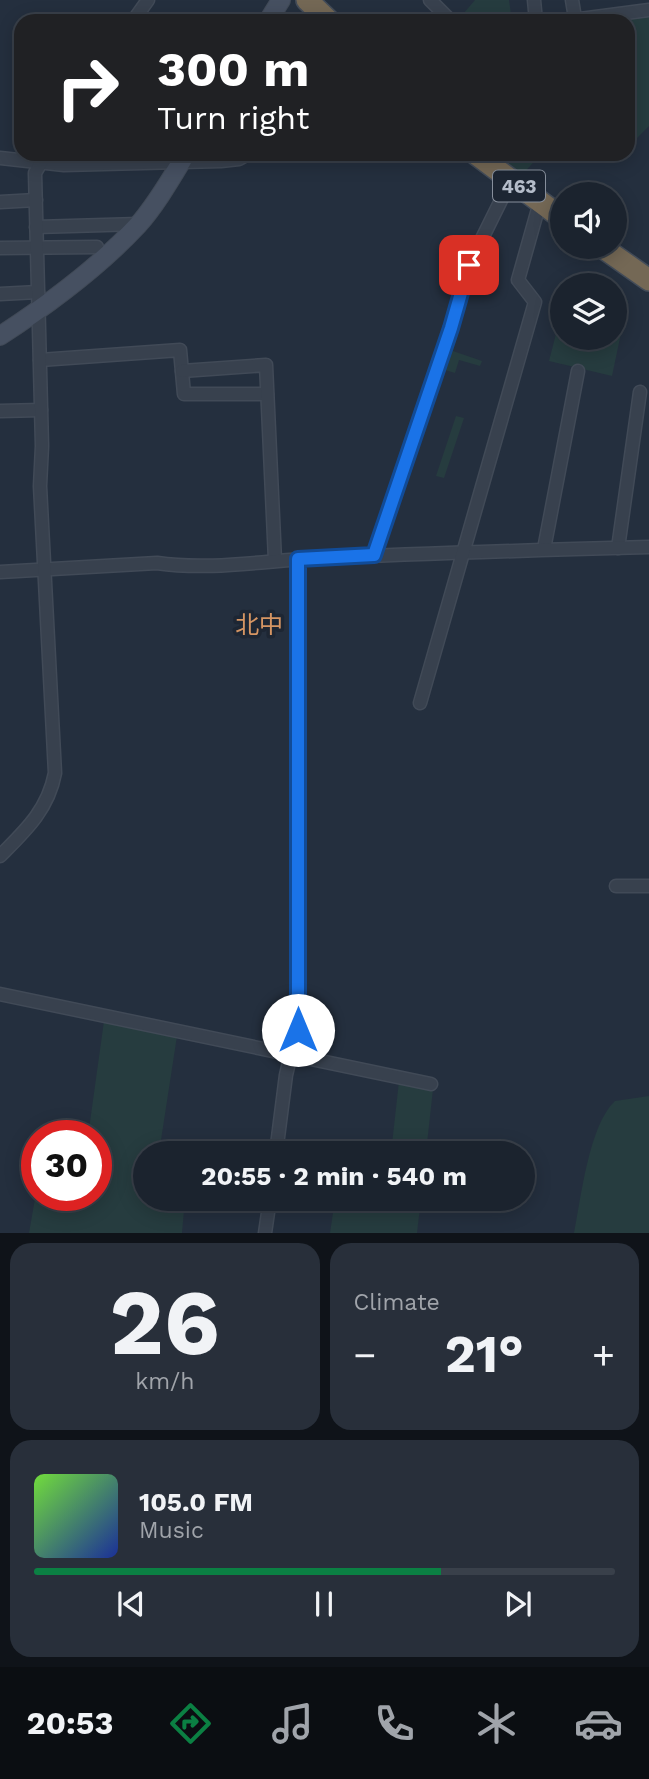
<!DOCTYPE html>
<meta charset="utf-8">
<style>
:root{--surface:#1b232e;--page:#282f3a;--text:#f1f3f6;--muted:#a0a4aa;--line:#39404a;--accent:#0b8043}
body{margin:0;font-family:"Work Sans","Noto Sans JP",sans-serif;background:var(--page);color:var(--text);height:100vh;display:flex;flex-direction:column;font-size:26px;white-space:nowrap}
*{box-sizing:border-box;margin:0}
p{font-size:23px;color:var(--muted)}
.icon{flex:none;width:38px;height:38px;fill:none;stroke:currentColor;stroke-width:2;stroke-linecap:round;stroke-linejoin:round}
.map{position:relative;height:1233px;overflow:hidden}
.sheet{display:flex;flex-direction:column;gap:10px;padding:10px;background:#0f1319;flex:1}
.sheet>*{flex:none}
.top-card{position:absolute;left:14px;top:14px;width:621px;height:147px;border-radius:21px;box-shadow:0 4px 18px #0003,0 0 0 2px var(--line);background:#202124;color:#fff;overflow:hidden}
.fabs{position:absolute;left:550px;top:182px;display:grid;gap:14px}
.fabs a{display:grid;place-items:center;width:77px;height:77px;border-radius:50%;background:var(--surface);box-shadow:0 4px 18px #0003,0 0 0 2px var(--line);font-size:35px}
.speed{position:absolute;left:21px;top:1120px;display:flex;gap:14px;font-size:35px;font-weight:700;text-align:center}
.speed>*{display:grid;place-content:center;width:91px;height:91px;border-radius:50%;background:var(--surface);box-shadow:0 4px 18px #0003,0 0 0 2px var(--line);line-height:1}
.speed .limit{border:10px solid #d22;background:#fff;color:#111}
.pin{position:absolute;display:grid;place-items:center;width:60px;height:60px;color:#fff;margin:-30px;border-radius:14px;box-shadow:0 4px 10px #0006}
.me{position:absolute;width:77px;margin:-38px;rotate:0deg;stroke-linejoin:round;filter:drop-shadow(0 0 5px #0008)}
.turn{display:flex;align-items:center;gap:24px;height:147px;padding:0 28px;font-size:32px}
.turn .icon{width:91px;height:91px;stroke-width:2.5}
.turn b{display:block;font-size:49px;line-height:60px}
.big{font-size:52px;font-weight:700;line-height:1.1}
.sheet .tile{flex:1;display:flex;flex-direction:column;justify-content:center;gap:10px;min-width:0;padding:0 24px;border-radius:21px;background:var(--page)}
.sheet .dial{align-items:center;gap:0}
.dial b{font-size:91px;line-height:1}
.song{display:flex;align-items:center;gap:21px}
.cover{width:84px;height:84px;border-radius:10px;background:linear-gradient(135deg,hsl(100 70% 55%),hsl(230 70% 35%))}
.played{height:7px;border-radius:4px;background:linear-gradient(90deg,var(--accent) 70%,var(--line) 70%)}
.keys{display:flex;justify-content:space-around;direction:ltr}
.heat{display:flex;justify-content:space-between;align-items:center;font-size:38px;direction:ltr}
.sheet .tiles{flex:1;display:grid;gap:10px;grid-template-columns:1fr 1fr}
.tile:last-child{grid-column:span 2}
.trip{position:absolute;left:133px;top:1141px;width:402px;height:70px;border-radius:35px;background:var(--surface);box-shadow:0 4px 18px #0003,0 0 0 2px var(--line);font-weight:700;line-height:70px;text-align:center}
.tabs{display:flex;height:112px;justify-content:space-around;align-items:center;background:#0b0e12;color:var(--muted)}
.tabs .icon{width:49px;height:49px}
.tabs .selected{color:var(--accent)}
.tabs b{font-size:32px;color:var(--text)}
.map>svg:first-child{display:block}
.green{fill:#263c3f}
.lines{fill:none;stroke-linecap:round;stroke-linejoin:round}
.street-casing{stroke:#414a57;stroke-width:15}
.secondary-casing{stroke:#414a57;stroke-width:20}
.highway-casing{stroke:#434c59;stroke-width:24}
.street{stroke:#38414e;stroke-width:12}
.secondary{stroke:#465061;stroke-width:18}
.highway{stroke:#746855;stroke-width:21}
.route-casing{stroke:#114b97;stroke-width:18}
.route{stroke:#1a73e8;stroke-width:12}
.labels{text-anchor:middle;stroke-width:7;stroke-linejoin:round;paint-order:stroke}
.shield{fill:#1d2633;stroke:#878f9c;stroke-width:2}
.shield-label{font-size:19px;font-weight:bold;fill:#b4bcc9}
.quarter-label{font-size:24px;fill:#d59563;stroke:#1d2633}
</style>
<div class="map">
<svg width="649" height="1233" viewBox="0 0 649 1233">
<rect width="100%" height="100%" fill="#242f3e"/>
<g class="green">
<polygon points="475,0 509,0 512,21 457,21"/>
<polygon points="649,13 649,126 628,147 628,21 588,21"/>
<polygon points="492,154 541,154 521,176"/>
<polygon points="618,298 628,300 612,376 549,361 562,310 562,338 614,338 614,311"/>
<polygon points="451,332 458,334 453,351 482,361 480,366 459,360 455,373 438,368"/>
<polygon points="456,416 464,418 444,478 436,476"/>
<polygon points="104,1021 177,1036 159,1153 145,1153 145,1199 185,1199 182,1233 29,1233 37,1187 37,1195 96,1195 96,1136 88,1136"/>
<polygon points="399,1081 433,1089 426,1153 391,1153"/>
<path d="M649,1096v137h-75c7,-35 15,-108 41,-132z"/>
<polygon points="335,1199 421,1199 417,1233 330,1233"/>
</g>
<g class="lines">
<g class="street-casing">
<g id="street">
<polyline points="430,0 451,21"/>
<polyline points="534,0 536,21"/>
<polyline points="572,0 575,18"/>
<polyline points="133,21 148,0"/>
<polyline points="565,21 649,10"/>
<polyline points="0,158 64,165 221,161 239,159 248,154"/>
<polyline points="0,202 36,200"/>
<polyline points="36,227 139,224"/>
<polyline points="0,248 97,247"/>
<polyline points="0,294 38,292"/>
<polyline points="40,360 180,350 184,394 267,394"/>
<polyline points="182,371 266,365 275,560"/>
<polyline points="0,411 41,410"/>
<polyline points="618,548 640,392"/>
<polyline points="544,549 578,371"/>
<polyline points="374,555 451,328 469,265 511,180"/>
<path d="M0,572l157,-9c54,8 111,-3 165,-5 109,-5 218,-8 327,-11"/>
<polyline points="420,703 535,302 518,280 540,202"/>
<path d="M0,856c25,-25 48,-46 55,-83l-15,-287 2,-40 -7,-273 11,-19"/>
<polyline points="616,886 649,886"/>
<polyline points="0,994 431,1084"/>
<polyline points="297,1055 298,559"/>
<polyline points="276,1153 286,1075 291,1054"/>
<polyline points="265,1233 270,1199"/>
</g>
</g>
<g class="secondary-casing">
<g id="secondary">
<polyline points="268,21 281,0"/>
<path d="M0,336c49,-32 98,-68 138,-111 18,-20 34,-48 48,-71"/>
</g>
</g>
<g class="highway-casing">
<g id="highway">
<polyline points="307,0 329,21"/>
<polyline points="476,154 562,218"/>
<polyline points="602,247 649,280"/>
</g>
</g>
<use href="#street" class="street"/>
<use href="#secondary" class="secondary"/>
<use href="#highway" class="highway"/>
</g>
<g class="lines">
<g class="route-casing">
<polyline id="route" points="298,1030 298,559 374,555 451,328 469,265"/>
</g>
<use href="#route" class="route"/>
</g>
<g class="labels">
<rect class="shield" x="493" y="170.5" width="52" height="31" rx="5"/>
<g class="shield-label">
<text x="519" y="193">463</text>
</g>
<g class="quarter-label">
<text x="259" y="633">北中</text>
</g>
</g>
</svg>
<div class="fabs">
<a><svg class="icon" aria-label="sound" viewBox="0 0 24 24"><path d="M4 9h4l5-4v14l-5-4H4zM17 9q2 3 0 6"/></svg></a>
<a><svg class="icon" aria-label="layers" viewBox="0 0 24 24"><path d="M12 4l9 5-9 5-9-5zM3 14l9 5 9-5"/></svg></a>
</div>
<div class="speed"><div class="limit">30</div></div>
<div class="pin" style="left:469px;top:265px;background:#d93025"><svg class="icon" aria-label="arrive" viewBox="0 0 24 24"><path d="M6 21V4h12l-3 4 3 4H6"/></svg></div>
<svg class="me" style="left:298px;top:1030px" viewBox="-20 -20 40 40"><circle r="19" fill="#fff"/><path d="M0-13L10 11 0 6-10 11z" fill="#1a73e8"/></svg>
<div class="trip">20:55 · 2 min · 540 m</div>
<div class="top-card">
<div class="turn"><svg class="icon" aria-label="right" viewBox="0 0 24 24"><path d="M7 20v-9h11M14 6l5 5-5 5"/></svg><div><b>300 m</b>Turn right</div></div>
</div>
</div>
<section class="sheet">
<div class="tiles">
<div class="tile dial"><b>26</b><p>km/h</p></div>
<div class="tile"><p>Climate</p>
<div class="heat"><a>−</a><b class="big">21°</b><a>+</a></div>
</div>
<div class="tile">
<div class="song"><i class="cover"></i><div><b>105.0 FM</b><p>Music</p></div></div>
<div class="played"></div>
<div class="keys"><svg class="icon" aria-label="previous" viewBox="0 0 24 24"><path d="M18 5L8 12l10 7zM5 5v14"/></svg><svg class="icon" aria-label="pause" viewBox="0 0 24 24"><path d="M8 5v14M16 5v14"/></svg><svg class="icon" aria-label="next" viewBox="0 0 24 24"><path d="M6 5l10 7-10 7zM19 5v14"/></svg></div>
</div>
</div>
</section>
<nav class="tabs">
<b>20:53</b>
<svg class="icon selected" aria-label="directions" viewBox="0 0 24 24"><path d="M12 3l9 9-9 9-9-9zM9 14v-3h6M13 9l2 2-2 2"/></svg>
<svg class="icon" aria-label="music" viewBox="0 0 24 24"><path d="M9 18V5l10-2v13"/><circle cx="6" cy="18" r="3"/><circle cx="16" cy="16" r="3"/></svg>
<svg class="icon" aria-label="phone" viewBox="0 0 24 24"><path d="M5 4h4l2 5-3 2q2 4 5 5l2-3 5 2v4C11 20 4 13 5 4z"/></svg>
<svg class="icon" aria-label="climate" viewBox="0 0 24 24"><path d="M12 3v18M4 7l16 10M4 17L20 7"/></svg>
<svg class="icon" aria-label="car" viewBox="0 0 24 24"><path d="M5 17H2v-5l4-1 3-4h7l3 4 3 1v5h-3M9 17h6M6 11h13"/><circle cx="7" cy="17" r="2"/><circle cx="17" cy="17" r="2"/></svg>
</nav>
